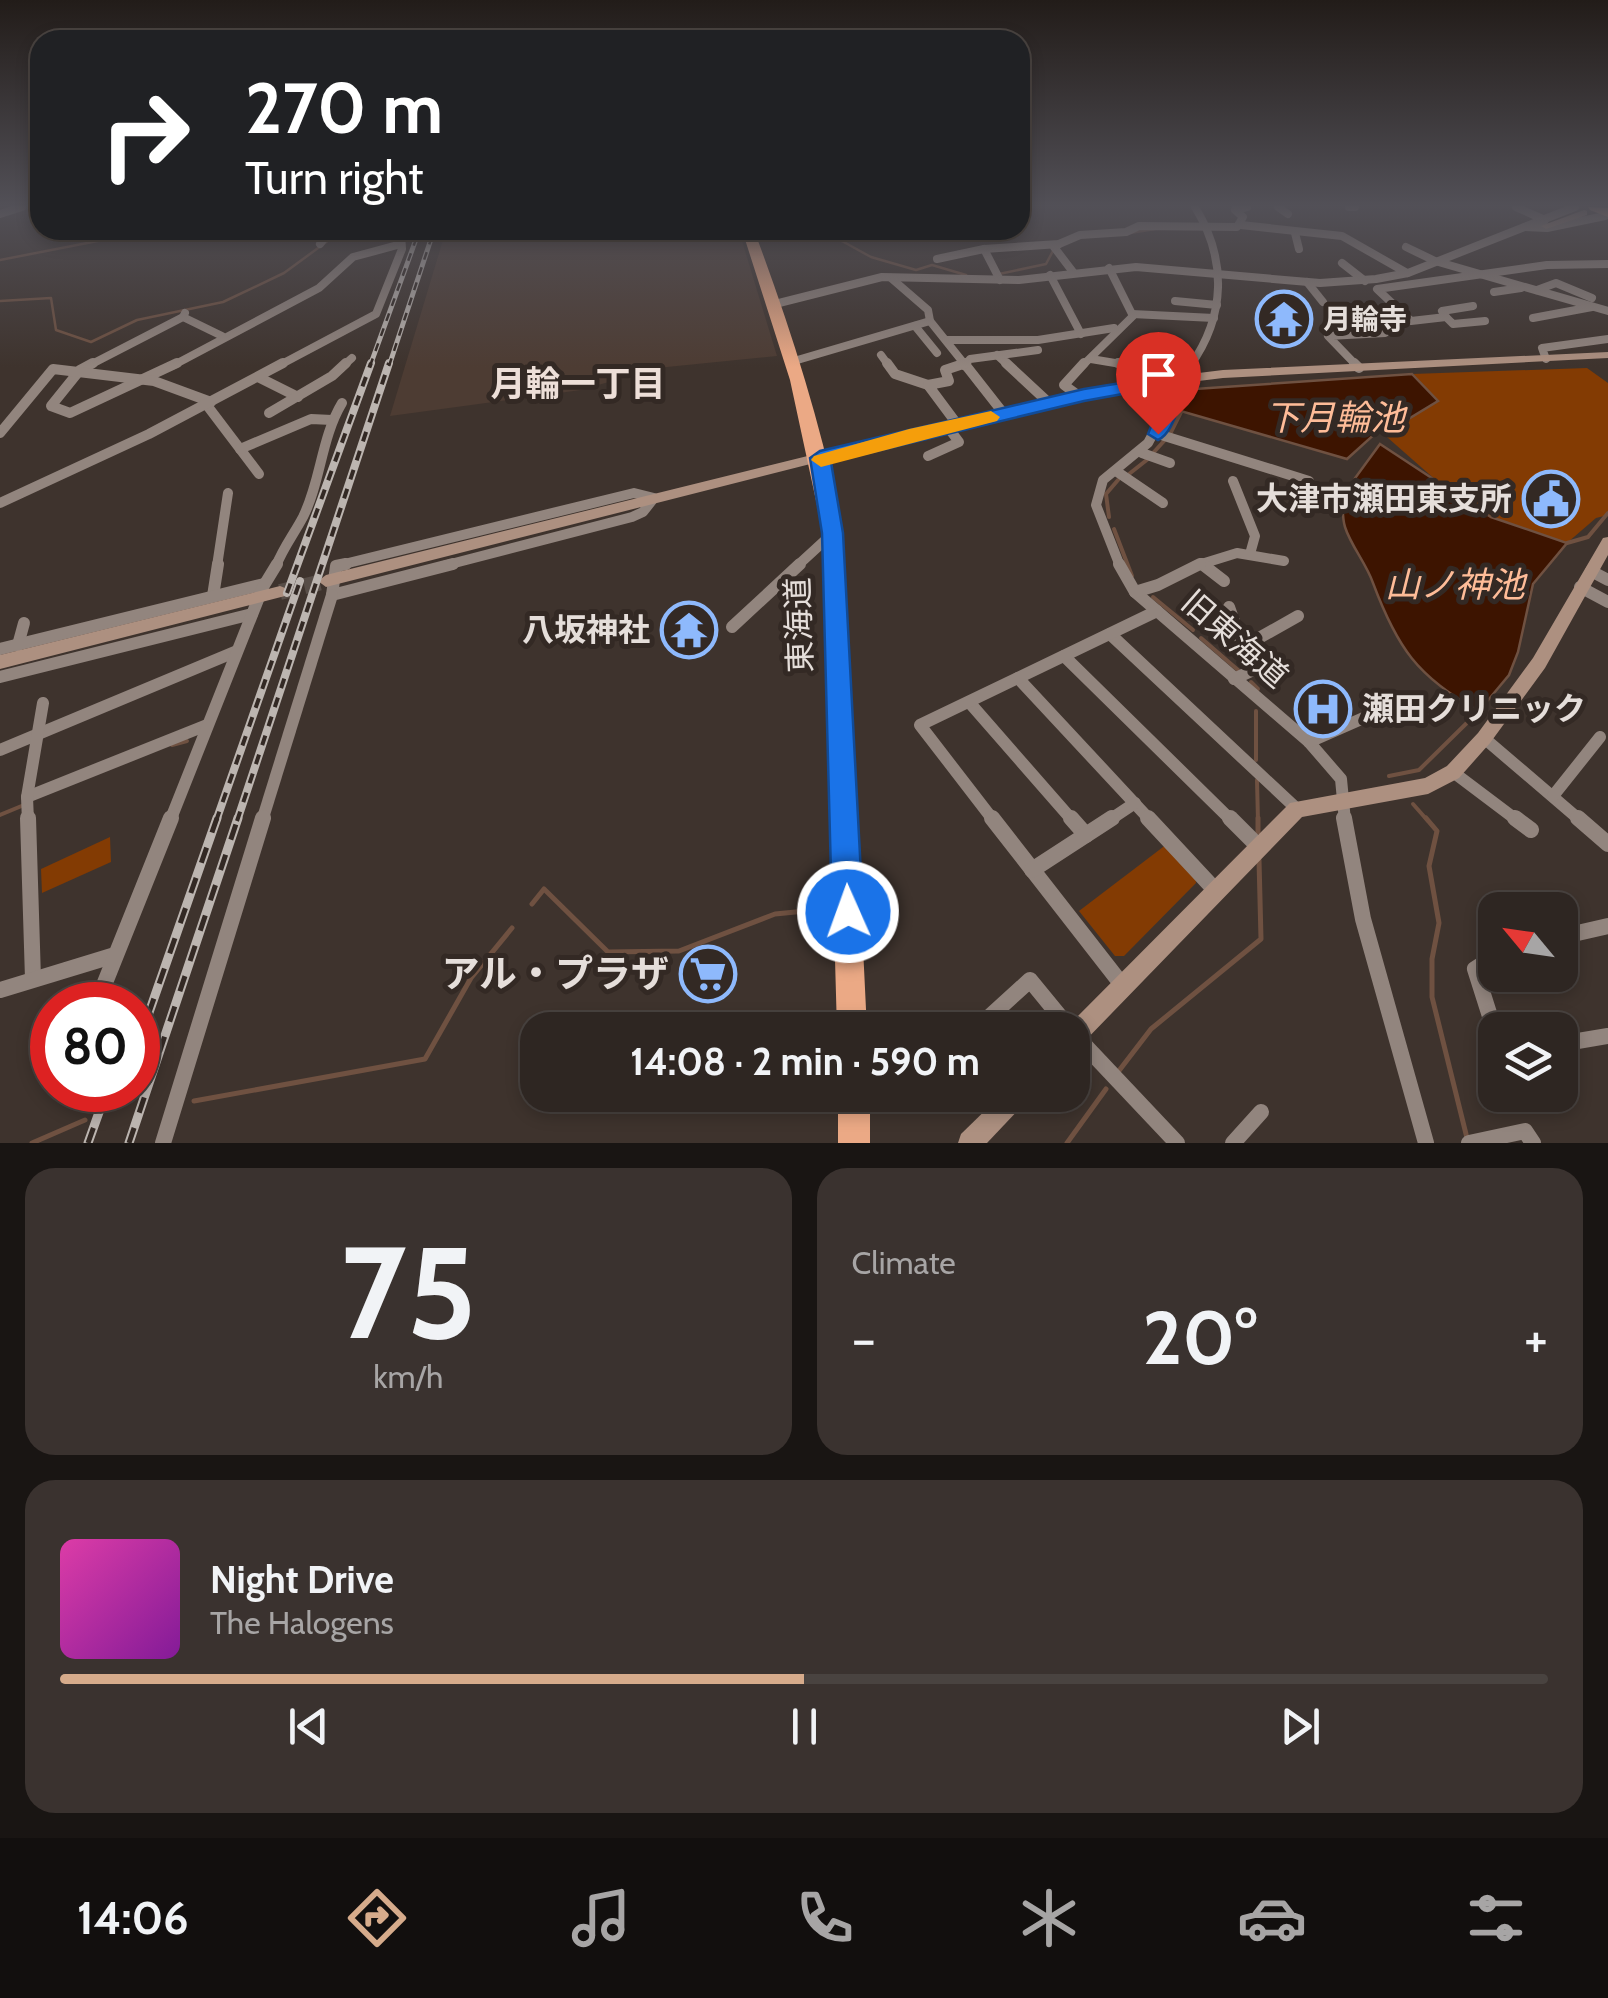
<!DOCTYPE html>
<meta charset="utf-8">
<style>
:root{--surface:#2e2622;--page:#3a322f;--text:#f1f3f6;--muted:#a7a5a5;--line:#494340;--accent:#d6ab8b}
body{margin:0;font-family:Cabin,"Noto Sans JP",sans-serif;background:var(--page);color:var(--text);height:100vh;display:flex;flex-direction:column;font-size:38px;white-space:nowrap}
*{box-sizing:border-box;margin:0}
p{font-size:32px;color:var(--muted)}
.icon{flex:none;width:55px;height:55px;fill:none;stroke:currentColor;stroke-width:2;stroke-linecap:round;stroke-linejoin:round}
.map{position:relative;height:1143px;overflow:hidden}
.side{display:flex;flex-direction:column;gap:25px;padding:25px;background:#191513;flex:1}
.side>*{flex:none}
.banner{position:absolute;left:30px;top:30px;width:1000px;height:210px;border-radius:30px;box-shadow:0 5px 15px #0003,0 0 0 2px var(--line);background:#202124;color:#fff;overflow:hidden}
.needle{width:65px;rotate:299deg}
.controls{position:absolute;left:1478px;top:892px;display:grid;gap:20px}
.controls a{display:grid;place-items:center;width:100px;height:100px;border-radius:20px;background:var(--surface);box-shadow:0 5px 15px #0003,0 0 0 2px var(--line);font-size:50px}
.speed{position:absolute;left:30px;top:982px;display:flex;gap:20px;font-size:50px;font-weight:700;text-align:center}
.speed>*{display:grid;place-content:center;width:130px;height:130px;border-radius:50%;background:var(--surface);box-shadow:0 5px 15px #0003,0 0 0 2px var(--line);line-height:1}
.speed .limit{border:15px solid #d22;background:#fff;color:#111}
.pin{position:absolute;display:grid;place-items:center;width:85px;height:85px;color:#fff;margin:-102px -42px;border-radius:50% 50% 50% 0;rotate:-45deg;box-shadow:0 0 10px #0007}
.pin .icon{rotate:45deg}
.me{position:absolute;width:110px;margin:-55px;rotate:358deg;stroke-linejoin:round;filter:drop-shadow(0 0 8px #0008)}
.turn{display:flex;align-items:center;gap:35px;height:210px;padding:0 50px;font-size:45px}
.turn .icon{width:130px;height:130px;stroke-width:2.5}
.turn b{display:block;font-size:70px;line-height:85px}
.big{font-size:75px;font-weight:700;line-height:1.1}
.side .card{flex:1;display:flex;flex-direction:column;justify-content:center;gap:15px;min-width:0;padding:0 35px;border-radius:30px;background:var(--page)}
.side .dial{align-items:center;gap:0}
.dial b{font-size:130px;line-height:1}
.song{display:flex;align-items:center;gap:30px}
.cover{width:120px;height:120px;border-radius:15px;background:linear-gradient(135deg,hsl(320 70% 55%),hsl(290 70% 35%))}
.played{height:10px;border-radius:5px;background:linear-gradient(90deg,var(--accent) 50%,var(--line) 50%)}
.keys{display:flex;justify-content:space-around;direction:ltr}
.heat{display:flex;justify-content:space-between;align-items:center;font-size:55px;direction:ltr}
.side .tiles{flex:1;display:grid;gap:25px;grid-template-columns:1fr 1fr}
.card:last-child{grid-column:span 2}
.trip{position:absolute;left:520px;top:1012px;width:570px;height:100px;border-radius:30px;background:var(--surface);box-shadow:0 5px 15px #0003,0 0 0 2px var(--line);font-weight:700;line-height:100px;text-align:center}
.tabs{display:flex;height:160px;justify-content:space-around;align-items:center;background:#120f0e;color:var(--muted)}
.tabs .icon{width:70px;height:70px}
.tabs .selected{color:var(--accent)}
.tabs b{font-size:45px;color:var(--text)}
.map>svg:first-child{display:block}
.built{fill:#4d3c33}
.green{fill:#833b03}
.water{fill:#3d1400;stroke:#6f5141;stroke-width:2.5}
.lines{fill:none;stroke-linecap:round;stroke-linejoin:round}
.stream-far2{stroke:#6f5141;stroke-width:2.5}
.stream-far1{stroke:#6f5141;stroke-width:4}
.stream{stroke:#6f5141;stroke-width:5}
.secondary-tunnel{stroke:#574d47;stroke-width:16;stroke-dasharray:16 9;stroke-linecap:butt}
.street-far3{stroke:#92857e;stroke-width:8}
.street-far2{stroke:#92857e;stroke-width:10}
.street-far1{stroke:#92857e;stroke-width:12}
.street{stroke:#92857e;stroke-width:16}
.secondary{fill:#ad9080;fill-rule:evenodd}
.highway{fill:#eba985;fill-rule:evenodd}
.rail-far2-casing{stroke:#bcb5b0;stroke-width:5}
.rail-far1-casing{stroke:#bcb5b0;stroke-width:8}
.rail-casing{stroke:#bcb5b0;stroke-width:9}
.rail-far2{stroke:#332924;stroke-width:2.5;stroke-dasharray:8;stroke-linecap:butt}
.rail-far1{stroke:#332924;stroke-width:4;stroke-dasharray:10;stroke-linecap:butt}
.rail{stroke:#332924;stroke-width:5;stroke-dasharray:16;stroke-linecap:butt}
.route{fill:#1a73e8;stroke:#114b97;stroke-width:2.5}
.slow{fill:#f59e0b}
.labels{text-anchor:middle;stroke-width:10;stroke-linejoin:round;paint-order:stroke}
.far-poi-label{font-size:28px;font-weight:bold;fill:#e5deda;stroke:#332924;text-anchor:start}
.poi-label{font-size:32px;font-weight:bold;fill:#e5deda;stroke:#332924;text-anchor:end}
.street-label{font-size:32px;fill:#e5deda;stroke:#332924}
.neighbourhood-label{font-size:35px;font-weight:bold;fill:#eddfd8;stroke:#332924}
.water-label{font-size:35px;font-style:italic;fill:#febc98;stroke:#332924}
.near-poi-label{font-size:38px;font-weight:bold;fill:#e5deda;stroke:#332924;text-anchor:end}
</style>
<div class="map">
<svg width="1608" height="1143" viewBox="0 0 1608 1143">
<rect width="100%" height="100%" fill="#3e332d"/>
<polygon class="built" points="446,230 675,236 739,231 777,356 657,368 581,390 390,416"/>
<g class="green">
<polygon points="1587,368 1608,383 1608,515 1596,518 1567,543 1491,517 1438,482 1379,430 1400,424 1438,401 1412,374"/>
<polygon points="110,837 111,862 42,893 41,869"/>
<polygon points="1167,844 1195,874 1196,883 1124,956 1115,956 1079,911"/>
</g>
<g class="water">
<polygon points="1412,374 1438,401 1400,424 1379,430 1347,459 1177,410 1183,397 1195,389"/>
<path d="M1380,444l111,73 76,26 -34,41 -15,68 -9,23 -30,36c-62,-34 -82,-64 -106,-128 -7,-20 -22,-37 -28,-56 -3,-9 -2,-22 -3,-31z"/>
</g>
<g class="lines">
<g class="stream-far2">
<polyline points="534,230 550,233"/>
<polyline points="792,230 842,241 871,257 916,270 932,265 966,275"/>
<polyline points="585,232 669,235 710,230"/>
<polyline points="1130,233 1155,229"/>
<polyline points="0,260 154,230"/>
<polyline points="999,274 1046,264 1054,249"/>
<polyline points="0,301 51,298 56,330 91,342 137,320 223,302 284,273 329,240 353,230"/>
</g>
<g class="stream-far1">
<polyline points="1171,432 1181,412"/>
<polyline points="1154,452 1164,441"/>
<polyline points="1129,474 1148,459"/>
<polyline points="1109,517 1106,494 1118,480"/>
<polyline points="1114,529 1132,576"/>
<polyline points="1567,543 1588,537 1608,513"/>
<polyline points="1153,597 1193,630"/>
<polyline points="1201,638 1238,670"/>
<polyline points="1251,682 1258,689"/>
<polyline points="1256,711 1256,760"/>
<polyline points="172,745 187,741"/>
<polyline points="1389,776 1419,770 1479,711"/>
<polyline points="1257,780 1258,821"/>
<polyline points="1413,804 1428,821"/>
<polyline points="0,815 24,805"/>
</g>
<g class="stream">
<polyline points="1258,818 1258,832"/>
<polyline points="1426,818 1437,831 1429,866 1439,923 1432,959 1432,997 1467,1138"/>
<polyline points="532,904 544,889 608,952 679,951 775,914 816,910"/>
<polyline points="1118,1072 1151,1029 1261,939 1259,860"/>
<polyline points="194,1101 425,1059 471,978 512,928"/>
<polyline points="32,1143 85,1120"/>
<polyline points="1067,1143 1106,1089"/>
</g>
<polyline class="secondary-tunnel" points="280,592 326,581"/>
<g class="street-far3">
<polyline points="1278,207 1288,214"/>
<polyline points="1349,207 1355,207"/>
<polyline points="1516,207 1545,220"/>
<polyline points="0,214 22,207"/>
<polyline points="1241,225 1342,236 1407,273"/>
<polyline points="1525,227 1547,228 1605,216"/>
<polyline points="549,230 584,230"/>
<polyline points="658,230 684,230"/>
<polyline points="1295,233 1299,249"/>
<polyline points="320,244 331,230"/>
<polyline points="1059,244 1054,247 1073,272"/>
<polyline points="1406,247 1435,261 1608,311"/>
<polyline points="984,249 1000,280"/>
<polyline points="937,259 984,249 1059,244 1080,235 1126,232 1139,226 1237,227 1243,217 1235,210 1247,207"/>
<polyline points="1342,263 1365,281"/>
<polyline points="1050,275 1081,334"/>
<polyline points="891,278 928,310 930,321 966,366"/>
<polyline points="1307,282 1323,302"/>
<polyline points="1537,290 1556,283 1592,298"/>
<polyline points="1494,292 1521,288"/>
<polyline points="1175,301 1217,305"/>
<polyline points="775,304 882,277 1019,280 1136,267 1320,283 1376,279 1408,273 1575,207"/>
<polyline points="185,313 183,317 222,336"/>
<polyline points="1132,314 1214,318"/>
<polyline points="1446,317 1442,311 1473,306"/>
<polyline points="1533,318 1592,307"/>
<polyline points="1485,321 1453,324 1446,317 1411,321 1377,289 1547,265 1608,264"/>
<polyline points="915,326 937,353"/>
<polyline points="946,340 1038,340 1114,328"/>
<polyline points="881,355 889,366"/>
<polyline points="997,355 1009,366"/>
<polyline points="1091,359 1133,366"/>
<polyline points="1546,359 1542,348 1608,339"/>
<polyline points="794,361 930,321"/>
<polyline points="88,366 183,317"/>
<polyline points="172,366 319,288 353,257 401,244"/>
<polyline points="278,366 376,314 402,249 401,233 406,230"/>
<polyline points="343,366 352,358"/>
<polyline points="964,366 970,359 1038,350"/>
<polyline points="1082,366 1133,316 1109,268"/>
<path d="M1190,366c36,-50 37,-107 5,-159"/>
<polyline points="1357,366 1328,336 1385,333"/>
</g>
<g class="street-far2">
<polyline points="93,363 80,370 51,406 70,413 177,363"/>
<polyline points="887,363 895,374 928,385"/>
<polyline points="964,363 1004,414"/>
<polyline points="1006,363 1049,403"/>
<polyline points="1118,363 1185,374"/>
<polyline points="1354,363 1359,368"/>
<polyline points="258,377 298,397"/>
<polyline points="1079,396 1064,385 1084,363"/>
<polyline points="206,404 259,474"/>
<polyline points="269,413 332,376 346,363"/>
<polyline points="957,424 928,385 949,381 945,370 966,363"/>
<polyline points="0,433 53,369 154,381 211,402"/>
<polyline points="1158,434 1309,481 1298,502"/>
<polyline points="240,449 311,419 332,420"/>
<polyline points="1142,453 1170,463"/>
<polyline points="928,456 959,442 947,426"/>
<polyline points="1116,471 1163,503"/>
<polyline points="1233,481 1255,536 1250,554"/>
<polyline points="0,503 149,434 283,363"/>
<polyline points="217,566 228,493"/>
<path d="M276,566c7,-18 18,-32 27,-49 18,-36 18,-79 39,-114"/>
<polyline points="336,566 634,493 654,498 643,512 632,517 443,566"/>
<polyline points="797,566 833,533"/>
<polyline points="1120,566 1096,505 1103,480 1148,443 1191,363"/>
<polyline points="1195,566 1237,553 1284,561"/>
</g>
<g class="street-far1">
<polyline points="346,564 336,566 332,595 453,564"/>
<polyline points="1119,564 1135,592 1309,742 1341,779 1345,821"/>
<polyline points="1202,564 1224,581"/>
<polyline points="1591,571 1608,580"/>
<polyline points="1580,587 1608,602"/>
<polyline points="1135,592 1158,585 1200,564"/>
<polyline points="213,596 218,564"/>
<polyline points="1229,607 1243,647"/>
<polyline points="732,627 800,564"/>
<polyline points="1110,634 1297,809"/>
<polyline points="18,645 24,623"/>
<polyline points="0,649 264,584"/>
<polyline points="1064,656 1232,821"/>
<polyline points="0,677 252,614"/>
<polyline points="1018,678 1151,821"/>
<polyline points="1234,679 1251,671 1243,647 1298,616"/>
<polyline points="969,702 1073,821"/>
<polyline points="1484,738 1581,821"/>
<polyline points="1309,742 1409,698"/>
<polyline points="0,750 237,651"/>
<polyline points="1453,772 1518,821"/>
<polyline points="1553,796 1600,737"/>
<polyline points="27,797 207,725"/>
<polyline points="28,821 27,797 43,703"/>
<polyline points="170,821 263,587 277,564"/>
<polyline points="262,821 332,595"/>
<polyline points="994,821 920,725 1157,611"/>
<polyline points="1108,821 1135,803"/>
</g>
<g class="street">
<polyline points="28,818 33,979"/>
<polyline points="992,818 1123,986"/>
<polyline points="1071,818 1086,835"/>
<polyline points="1148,818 1216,891"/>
<polyline points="1230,818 1259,847"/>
<polyline points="1344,818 1363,919 1426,1143"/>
<polyline points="1515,818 1531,830"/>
<polyline points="1578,818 1608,844"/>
<polyline points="1032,870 1112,818"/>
<polyline points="1560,937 1608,926"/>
<polyline points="1495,956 1475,969 1495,1032"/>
<polyline points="0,990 115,955"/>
<polyline points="96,1005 171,818"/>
<polyline points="975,1030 1030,980 1071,1030"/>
<polyline points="1075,1035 1177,1143"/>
<polyline points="1560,1044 1608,1036"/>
<polyline points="163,1143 263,818"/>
<polyline points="1233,1143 1261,1112"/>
<polyline points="1469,1143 1525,1131 1533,1143"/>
</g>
<g class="secondary">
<polygon points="1584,210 1587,211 1587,215 1546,229 1541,226"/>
<polygon points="1608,352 1608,358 1223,378 1150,387 909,439 326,587 318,581 326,575 909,431 1150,379 1223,370"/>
<polygon points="1608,537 1608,555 1545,668 1490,743 1459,778 1428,794 1302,817 1080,1046 1072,1049 1072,1030 1064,1030 1290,803 1425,778 1447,766 1478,733 1533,658 1603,538"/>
<polygon points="280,586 285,588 288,592 285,596 0,669 0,655"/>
<polygon points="1001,1095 1029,1095 1025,1103 987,1143 958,1143 961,1134"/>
</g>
<g class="highway">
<polygon points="1588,207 1608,208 1608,217 1590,210"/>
<path d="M742,230h12c37,99 69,199 89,303l24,497h-30l-14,-497 -33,-153z"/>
<rect x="838" y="1095" width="32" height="48"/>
</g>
<g class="rail-far2-casing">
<g id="rail-far2">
<polyline points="370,366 419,231"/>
<polyline points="389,366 434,230"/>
</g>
</g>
<g class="rail-far1-casing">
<g id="rail-far1">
<polyline points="287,593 371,363"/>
<polyline points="216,821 300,581"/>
<polyline points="237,821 389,363"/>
</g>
</g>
<g class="rail-casing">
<g id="rail">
<polyline points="138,1044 217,818"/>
<polyline points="88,1143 107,1090"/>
<polyline points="129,1143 238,818"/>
</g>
</g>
<use href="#rail-far2" class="rail-far2"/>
<use href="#rail-far1" class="rail-far1"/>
<use href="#rail" class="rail"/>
</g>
<linearGradient id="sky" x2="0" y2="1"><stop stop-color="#221c19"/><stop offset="0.56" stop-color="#525057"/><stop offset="1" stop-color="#525057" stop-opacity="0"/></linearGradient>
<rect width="1608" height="367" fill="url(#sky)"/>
<path class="route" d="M1182,373l10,5c-13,17 -16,54 -34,62l-10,-6 19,-48 -83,15 -253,61 12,71 20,379 -5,11 -10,4 -11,-4 -5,-11 -10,-379 -12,-75 10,-7 264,-62z"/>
<polygon class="slow" points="991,411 1000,417 997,421 821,467 811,460 814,456 909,429"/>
<defs>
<g id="temple-ring" transform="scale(2.875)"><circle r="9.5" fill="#332924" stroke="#8eb9fc" stroke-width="1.5"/><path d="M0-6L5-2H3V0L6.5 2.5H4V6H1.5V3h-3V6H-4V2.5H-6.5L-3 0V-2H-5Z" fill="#8eb9fc"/></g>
<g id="civic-ring" transform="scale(2.875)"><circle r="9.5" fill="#332924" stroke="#8eb9fc" stroke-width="1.5"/><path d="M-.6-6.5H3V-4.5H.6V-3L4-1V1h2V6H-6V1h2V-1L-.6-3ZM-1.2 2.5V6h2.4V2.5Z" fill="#8eb9fc"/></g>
<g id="hospital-ring" transform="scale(2.875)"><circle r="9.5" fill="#332924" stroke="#8eb9fc" stroke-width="1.5"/><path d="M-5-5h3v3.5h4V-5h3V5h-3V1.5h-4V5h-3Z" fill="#8eb9fc"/></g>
<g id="supermarket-ring" transform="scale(2.875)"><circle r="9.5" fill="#332924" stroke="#8eb9fc" stroke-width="1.5"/><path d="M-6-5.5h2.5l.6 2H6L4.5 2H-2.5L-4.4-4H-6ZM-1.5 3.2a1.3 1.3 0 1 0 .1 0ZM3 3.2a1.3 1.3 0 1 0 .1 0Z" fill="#8eb9fc"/></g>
</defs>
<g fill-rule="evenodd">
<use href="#temple-ring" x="1284" y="319"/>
<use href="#civic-ring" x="1551" y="499"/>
<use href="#temple-ring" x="689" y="630"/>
<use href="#hospital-ring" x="1323" y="709"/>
<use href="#supermarket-ring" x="708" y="974"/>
</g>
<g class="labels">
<g class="far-poi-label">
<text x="1323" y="329">月輪寺</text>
</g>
<g class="poi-label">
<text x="1512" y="510">大津市瀬田東支所</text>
<text x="650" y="641">八坂神社</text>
<text x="1362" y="720" text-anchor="start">瀬田クリニック</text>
</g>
<g class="street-label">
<text transform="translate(799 625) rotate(-92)" y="11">東海道</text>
<text transform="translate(1235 639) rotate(41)" y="11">旧東海道</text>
</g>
<g class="neighbourhood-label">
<text x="578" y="396">月輪一丁目</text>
</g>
<g class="water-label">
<text x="1335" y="430">下月輪池</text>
<text x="1455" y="597">山ノ神池</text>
</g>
<g class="near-poi-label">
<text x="669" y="987">アル・プラザ</text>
</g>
</g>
</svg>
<div class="controls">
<a><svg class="needle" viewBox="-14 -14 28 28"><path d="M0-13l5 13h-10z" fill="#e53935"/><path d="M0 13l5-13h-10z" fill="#a7a5a5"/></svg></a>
<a><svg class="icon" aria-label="layers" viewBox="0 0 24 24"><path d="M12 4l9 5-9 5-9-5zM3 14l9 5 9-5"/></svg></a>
</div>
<div class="speed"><div class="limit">80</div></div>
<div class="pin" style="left:1158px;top:434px;background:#d93025"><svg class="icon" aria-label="arrive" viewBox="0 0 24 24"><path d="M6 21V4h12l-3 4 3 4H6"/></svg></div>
<svg class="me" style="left:848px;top:912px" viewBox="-20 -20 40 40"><circle r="17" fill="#1a73e8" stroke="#fff" stroke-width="3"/><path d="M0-11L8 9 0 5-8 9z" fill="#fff"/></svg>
<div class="trip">14:08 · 2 min · 590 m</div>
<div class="banner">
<div class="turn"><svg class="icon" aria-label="right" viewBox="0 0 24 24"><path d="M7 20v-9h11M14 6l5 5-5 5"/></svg><div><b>270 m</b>Turn right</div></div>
</div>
</div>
<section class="side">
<div class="tiles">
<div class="card dial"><b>75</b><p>km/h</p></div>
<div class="card"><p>Climate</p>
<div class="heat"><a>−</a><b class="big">20°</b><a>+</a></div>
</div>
<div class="card">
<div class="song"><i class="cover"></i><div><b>Night Drive</b><p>The Halogens</p></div></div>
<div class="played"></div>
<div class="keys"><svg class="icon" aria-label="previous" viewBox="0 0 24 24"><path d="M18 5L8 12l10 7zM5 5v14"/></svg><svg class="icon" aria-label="pause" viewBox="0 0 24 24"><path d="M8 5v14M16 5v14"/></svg><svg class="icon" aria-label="next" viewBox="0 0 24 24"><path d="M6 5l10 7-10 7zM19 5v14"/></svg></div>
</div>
</div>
</section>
<nav class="tabs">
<b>14:06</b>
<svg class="icon selected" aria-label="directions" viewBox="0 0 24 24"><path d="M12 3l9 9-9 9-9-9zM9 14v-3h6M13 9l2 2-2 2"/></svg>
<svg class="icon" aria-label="music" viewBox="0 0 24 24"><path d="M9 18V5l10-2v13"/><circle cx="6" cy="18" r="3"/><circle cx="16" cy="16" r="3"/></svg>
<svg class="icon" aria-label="phone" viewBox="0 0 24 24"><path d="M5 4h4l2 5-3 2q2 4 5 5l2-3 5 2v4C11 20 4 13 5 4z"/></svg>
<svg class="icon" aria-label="climate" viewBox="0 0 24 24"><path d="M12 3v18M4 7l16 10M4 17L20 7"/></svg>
<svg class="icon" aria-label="car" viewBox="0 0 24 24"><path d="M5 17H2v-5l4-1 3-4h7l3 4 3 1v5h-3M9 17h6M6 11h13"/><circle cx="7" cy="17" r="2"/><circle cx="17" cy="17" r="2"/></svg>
<svg class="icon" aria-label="filters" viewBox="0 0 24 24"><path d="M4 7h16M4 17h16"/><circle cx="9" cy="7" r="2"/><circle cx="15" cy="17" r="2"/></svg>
</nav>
